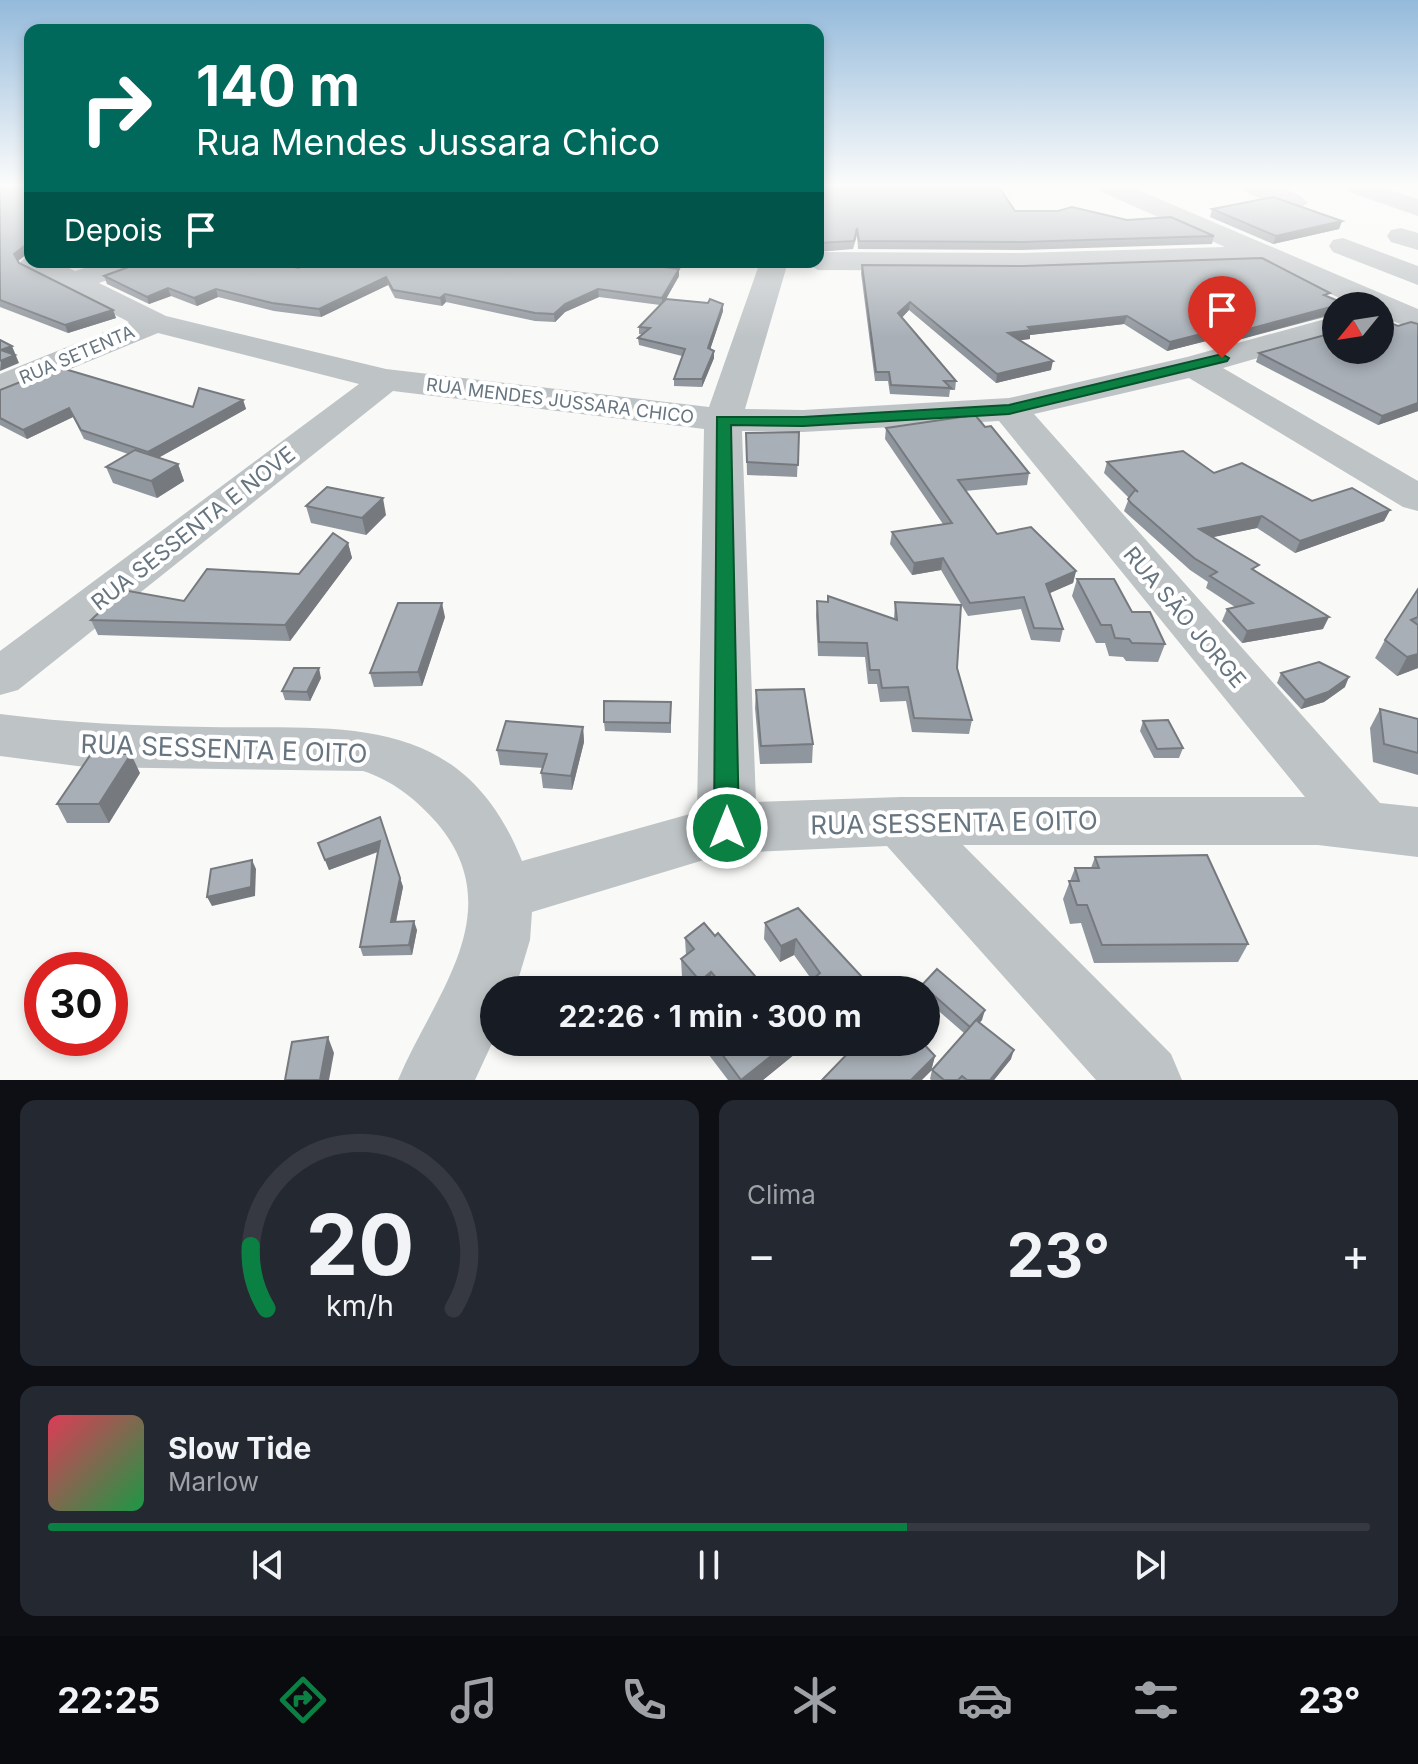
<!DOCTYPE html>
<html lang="pt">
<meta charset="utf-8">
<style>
:root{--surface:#171b24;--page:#242831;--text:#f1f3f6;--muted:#9ea1a6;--line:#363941;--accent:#0b8043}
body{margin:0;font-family:Inter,sans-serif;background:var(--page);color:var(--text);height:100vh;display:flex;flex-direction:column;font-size:30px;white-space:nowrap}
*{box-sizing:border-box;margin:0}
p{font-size:26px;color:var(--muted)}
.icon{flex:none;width:44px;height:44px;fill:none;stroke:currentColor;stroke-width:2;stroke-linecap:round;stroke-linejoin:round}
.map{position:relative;height:1080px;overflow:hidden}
.side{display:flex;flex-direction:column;gap:20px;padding:20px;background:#0d0f14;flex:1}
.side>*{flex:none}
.banner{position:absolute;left:24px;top:24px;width:800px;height:244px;border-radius:16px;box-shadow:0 4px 12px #0003;background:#00695c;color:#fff;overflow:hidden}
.needle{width:52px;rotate:240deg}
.tools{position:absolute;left:1322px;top:292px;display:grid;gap:16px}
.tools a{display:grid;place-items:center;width:72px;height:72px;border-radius:50%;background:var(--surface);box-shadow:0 4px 12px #0003;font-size:40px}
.speed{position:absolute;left:24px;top:952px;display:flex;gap:16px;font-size:40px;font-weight:700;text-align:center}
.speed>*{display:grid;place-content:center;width:104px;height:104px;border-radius:50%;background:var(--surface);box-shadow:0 4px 12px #0003;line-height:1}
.speed .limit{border:12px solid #d22;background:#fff;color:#111}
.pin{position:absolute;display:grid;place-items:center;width:68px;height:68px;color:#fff;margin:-82px -34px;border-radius:50% 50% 50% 0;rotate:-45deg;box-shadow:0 0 8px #0007}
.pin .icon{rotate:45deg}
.me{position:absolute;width:88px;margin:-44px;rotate:0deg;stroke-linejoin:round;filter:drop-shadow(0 0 6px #0008)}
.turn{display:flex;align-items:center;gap:28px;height:168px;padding:0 40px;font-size:36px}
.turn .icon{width:104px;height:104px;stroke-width:2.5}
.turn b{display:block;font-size:56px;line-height:68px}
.then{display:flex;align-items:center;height:76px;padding:0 40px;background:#0003;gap:16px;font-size:30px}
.big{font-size:60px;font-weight:700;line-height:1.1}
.side .widget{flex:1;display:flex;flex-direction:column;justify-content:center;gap:12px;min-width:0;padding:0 28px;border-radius:16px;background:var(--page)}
.side .dial{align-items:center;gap:0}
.dial svg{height:208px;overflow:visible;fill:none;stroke:var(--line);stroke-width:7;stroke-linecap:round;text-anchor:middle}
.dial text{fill:var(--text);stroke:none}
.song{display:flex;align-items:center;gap:24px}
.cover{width:96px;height:96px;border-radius:12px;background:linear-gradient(135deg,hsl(350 70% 55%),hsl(140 70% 35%))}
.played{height:8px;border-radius:4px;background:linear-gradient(90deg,var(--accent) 65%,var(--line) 65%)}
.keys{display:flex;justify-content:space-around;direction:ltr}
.heat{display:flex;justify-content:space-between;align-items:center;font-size:44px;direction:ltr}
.side .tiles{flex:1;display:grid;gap:20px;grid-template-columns:1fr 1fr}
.widget:last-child{grid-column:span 2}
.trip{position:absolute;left:480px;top:976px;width:460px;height:80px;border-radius:40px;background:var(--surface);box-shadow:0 4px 12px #0003;font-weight:700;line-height:80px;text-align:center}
.tabs{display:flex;height:128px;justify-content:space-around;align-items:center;background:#090b0e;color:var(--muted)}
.tabs .icon{width:56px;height:56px}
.tabs .on{color:var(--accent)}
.tabs b{font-size:36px;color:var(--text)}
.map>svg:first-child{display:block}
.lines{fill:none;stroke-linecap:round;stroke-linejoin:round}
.minor{fill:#bec3c6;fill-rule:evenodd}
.wall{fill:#90969d}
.shaded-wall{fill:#767a7f}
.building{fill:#a8afb6;stroke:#767a7f;stroke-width:2}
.route{fill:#0b8043;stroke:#07532c;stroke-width:2}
.labels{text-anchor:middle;stroke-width:8;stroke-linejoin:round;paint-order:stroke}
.far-street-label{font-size:18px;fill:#667580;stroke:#fff}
.street-label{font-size:22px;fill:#667580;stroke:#fff}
.near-street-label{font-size:26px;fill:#667580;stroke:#fff}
</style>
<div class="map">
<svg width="1418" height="1080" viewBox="0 0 1418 1080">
<rect width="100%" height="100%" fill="#f9f9f7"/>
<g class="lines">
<g class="minor">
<polygon points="1099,187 1131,187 1418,309 1418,331 1380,316 1380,306 1358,306 1260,263 1021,271 818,270 804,262 818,262 818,252 1021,253 1225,247 1102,192"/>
<path d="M1241,187c21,0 52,-3 67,16l-13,8 -51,-19z"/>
<polygon points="1346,187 1381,187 1418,199 1418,216 1349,192"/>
<polygon points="1401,228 1418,233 1418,250 1391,242 1387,236 1391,230"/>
<polygon points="1343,238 1418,266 1418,285 1333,252 1329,246 1333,240"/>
<path d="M30,254v8h26l19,9 29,-9h43l-4,6 -44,15 67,33 220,53 323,38 51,-145h28l-43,147 58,1 206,-12 178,-41 149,-41v20l-113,32 195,113v30l-15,-4 -214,-129 -155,36 346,389 38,4v50l-100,-12h-355l208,209 11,26h-86l-209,-234 -160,7 -195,59 -2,28 -15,50h-21v49l-19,41h-77c35,-84 114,-168 39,-257 -20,-23 -45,-43 -74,-52l-278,-4 -85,-11v-42c69,9 137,12 207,13 135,2 255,-17 315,134l175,-49 7,-383 -311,-38 -375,299 -18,5v-44l359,-267 -201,-51 -158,65v-24l129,-52 -105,-54 -4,-6zM999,421l306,376h-404l-145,5 -14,-371 61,1z"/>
</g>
</g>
<g class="wall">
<polygon points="0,187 30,252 18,261 19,263 113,310 116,318 68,333 0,307"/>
<polygon points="818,187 1015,211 1127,220 1214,236 1212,244 1021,250 858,249 857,236 853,249 818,252"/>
<polygon points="1212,209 1342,221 1339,229 1273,244 1210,217"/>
<polygon points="63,262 94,262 75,268"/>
<polygon points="141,263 256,264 298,268 669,268 679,269 679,276 666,299 723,304 723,311 710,349 714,351 714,358 702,387 674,386 674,379 682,356 639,345 638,338 643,334 639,334 639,327 660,305 599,297 565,312 555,322 535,321 446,302 442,306 395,298 388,285 321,317 274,311 218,297 197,306 171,296 149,304 107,284 104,276"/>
<polygon points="862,265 1329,297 1350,306 1336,306 1336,314 1223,344 1214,339 1167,351 1124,324 1030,335 1030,339 1019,340 1051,370 996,383 909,310 902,317 956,381 955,390 950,390 949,397 890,394 888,381 875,381 861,273"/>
<polygon points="1418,324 1418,411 1378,425 1256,362 1259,353"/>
<polygon points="0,390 193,407 243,400 246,409 158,458 178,464 184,481 157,498 113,483 106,467 128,454 84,439 73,417 27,439 0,425"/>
<polygon points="985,427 1029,473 1027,485 965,491 997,534 1076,571 1073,583 1050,593 1063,629 1060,642 1031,640 1021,609 968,616 941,570 912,575 890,544 892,532 943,524 885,439 886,428"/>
<polygon points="799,432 797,477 747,475 746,433"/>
<polygon points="1107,462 1214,473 1312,501 1390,510 1384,521 1295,553 1257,528 1212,537 1256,571 1323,629 1242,643 1222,621 1227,609 1235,607 1206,588 1208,582 1190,570 1124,511 1129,498 1104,473"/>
<polygon points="306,506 386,515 366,535 311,523"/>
<polygon points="348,543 352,558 290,641 98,635 91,620 184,601 299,574"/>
<polygon points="1077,579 1165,644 1158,662 1126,661 1123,657 1109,656 1105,643 1096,643 1072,596"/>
<polygon points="1418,589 1418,668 1397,676 1375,658 1385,640"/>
<polygon points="828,596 894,619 895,602 957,668 972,720 969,734 912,732 906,701 880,702 877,684 868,684 865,657 818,656 816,615 817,601 827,602"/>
<polygon points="445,617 422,686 374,687 370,673"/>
<polygon points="1281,673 1345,687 1324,702 1301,709 1277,683"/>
<polygon points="321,678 310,701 285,700 282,691"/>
<polygon points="756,690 813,744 812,763 760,764 755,708"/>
<polygon points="1380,709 1418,719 1418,775 1373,762 1370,728"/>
<polygon points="671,711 671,733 605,731 604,722"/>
<polygon points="1143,721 1183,748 1179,758 1154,758 1140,731"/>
<polygon points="583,727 584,742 572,790 543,788 541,773 543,768 500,765 497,750"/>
<polygon points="140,773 109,823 67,823 57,804"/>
<polygon points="380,817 403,887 396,922 417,930 412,955 363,956 360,947 378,852 329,870 318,843"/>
<polygon points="1095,857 1248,944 1238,962 1094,963 1081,923 1070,924 1063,899 1075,868 1091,868"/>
<polygon points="798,908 874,990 806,990 807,984 812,980 794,955 780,962 764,939 765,923"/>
<polygon points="715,936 767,990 692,990 682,977 681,959 686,955 685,938"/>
<polygon points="922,985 982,1020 979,1023 1011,1059 994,1080 931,1080 930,1079 932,1070 964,1033 926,1000 926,990 921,990"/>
<polygon points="709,1042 802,1042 801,1049 763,1080 728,1080 709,1055"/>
<polygon points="837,1042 922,1042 935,1056 931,1071 846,1055"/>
</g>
<g class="shaded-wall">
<polygon points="1342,221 1339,229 1273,244 1276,236"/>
<polygon points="27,244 30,251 17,262 14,254"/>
<polygon points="73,262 94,262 75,268"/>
<polygon points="679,269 679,276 662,306 662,298"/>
<polygon points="386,277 388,285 321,317 319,309"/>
<polygon points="168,288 171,296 149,304 147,297"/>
<polygon points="216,289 218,297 197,306 194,298"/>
<polygon points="598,289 599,297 565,312 555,322 554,314 565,304"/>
<polygon points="445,294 446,302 442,306 440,298"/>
<polygon points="910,302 909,310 898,322 898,313"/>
<polygon points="723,304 723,311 708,356 708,348"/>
<polygon points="1338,305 1336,306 1335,313 1223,344 1226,335"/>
<polygon points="113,310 116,318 68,333 65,325"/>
<polygon points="1127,316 1124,324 1030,335 1030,339 1006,342 1008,333 1028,327"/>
<polygon points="1216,330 1214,339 1167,351 1170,342"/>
<polygon points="12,346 19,363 0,371 1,350"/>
<polygon points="714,351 714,358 702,387 702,379"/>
<polygon points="1053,361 1051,370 996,383 997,374"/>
<polygon points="243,400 246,409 151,462 148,452"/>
<polygon points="1418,403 1418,411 1378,425 1382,416"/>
<polygon points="69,408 73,417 27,439 23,430"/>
<polygon points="178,464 184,481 157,498 151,481"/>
<polygon points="383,498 386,515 366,535 362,518"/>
<polygon points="1390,510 1384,521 1295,553 1300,541"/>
<polygon points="1262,516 1257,528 1195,541 1199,529"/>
<polygon points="348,543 352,558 290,641 285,625"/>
<polygon points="943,558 941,570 912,575 914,563"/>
<polygon points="1076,571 1073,583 1043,596 1046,584"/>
<polygon points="442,603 445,617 422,686 418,672"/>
<polygon points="1329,617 1323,629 1242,643 1247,631"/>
<polygon points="1418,654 1418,668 1397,676 1407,657"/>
<polygon points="319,668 321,678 310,701 307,692"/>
<polygon points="1349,677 1345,687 1324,702 1301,709 1305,700"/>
<polygon points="583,727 584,742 572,790 571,776"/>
<polygon points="131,754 140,773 109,823 99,804"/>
<polygon points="380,841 382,850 329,870 325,860"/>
<polygon points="252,860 256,869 255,896 212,906 207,897"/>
<polygon points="400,878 403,887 394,931 391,922"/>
<polygon points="414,921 417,930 412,955 409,945"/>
<polygon points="796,939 794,955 780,962 781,946"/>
<polygon points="711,972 711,990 700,990 700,981"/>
<polygon points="985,1010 982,1020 967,1036 970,1027"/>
<polygon points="328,1037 334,1053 329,1080 320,1080"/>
<polygon points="789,1042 802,1042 801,1049 763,1080 741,1080"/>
<polygon points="1014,1050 1011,1059 994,1080 990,1080"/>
<polygon points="935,1056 931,1071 922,1080 911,1080"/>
</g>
<g class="building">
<polygon points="0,187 30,187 30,251 27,244 14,254 19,263 113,310 65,325 0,300"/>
<polygon points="818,187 999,187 1015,211 1058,211 1072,207 1127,220 1171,217 1214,236 1022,242 859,241 857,228 854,241 818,243"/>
<polygon points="1273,197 1342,221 1276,236 1212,209"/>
<polygon points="1262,258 1330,293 1324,295 1350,306 1340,306 1338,305 1226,335 1216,330 1170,342 1127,316 1028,327 1031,330 1008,333 1053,361 997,374 910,302 898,313 956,381 944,381 951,388 891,385 889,372 876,372 862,265 1023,266"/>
<polygon points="142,262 250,262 256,264 263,262 276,262 298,268 319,262 667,262 664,267 679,269 662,298 598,289 565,304 554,314 535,313 445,294 440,298 393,290 386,277 319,309 272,303 216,289 194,298 168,288 147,297 104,276"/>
<polygon points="666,299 708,303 710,299 723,304 708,348 714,351 702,379 674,379 685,349 638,338 650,328 639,327"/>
<polygon points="1380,319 1398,326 1411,322 1418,324 1418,403 1382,416 1259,353 1336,332 1336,350 1380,350"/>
<polygon points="0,340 12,346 1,350 15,355 0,361"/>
<polygon points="58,367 193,407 199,388 243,400 148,452 81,430 69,408 23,430 0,418 0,390"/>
<polygon points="975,415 985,427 991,426 1029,473 958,480 997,534 1031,527 1076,571 1046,584 1063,629 1034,628 1024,597 970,603 943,558 914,563 892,532 952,523 886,428"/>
<polygon points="799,432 798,465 747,462 746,433"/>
<polygon points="135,450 178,464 151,481 106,467"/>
<polygon points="1183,451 1214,473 1242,463 1312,501 1352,488 1390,510 1300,541 1262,516 1199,529 1259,565 1252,569 1329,617 1247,631 1227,609 1253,603 1210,576 1217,572 1194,558 1131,503 1128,499 1135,490 1138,492 1107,462"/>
<polygon points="327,487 383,498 362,518 306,506"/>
<polygon points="333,533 348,543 285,625 91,620 123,590 184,601 207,569 299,574"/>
<polygon points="1077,579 1114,579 1132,612 1150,612 1165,644 1132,643 1129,639 1115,638 1111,625 1101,625"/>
<polygon points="1418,589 1418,617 1411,620 1418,625 1418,654 1407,657 1385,640"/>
<polygon points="828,596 897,620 895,602 961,605 957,668 972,720 914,718 908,687 882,688 879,670 870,670 867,643 819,642 817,601 828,602"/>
<polygon points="398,603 442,603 418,672 370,673"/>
<polygon points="1319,662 1349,677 1328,692 1305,700 1281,673"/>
<polygon points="294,668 319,668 307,692 282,691"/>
<polygon points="804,689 813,744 761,746 756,690"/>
<polygon points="604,701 671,702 670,723 604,722"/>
<polygon points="1380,709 1418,719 1418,753 1384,744"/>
<polygon points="1168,720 1183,748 1157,749 1143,721"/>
<polygon points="506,721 583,727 571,776 541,773 547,754 497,750"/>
<polygon points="91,754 131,754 99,804 57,804"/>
<polygon points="380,817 400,878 391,922 414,921 409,945 360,947 380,841 325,860 318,843"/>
<polygon points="1207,855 1248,944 1102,945 1087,905 1077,905 1069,881 1079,881 1075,868 1099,868 1095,857"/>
<polygon points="252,860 251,887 207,897 211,869"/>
<polygon points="798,908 874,990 811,990 807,984 820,973 796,939 781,946 765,923"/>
<polygon points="704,923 715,936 718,933 767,990 727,990 711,972 700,981 681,959 694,949 685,938"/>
<polygon points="937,969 985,1010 970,1027 922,985"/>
<polygon points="976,1020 1014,1050 990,1080 967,1080 962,1076 958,1080 944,1080 932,1070"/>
<polygon points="328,1037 320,1080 285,1080 292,1042"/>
<polygon points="713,1042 789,1042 741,1080"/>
<polygon points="850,1042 922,1042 935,1056 911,1080 822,1080 854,1047"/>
</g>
<linearGradient id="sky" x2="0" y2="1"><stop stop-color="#94badb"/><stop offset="0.55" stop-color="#fcfcfb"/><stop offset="1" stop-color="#fcfcfb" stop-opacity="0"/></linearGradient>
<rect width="1418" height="338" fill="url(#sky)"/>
<polygon class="route" points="1222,354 1229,358 1227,361 1009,414 803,426 731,425 739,828 736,835 727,838 718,835 714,828 717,417 803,417 1009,405"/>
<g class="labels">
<g class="far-street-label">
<text transform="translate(77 355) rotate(-23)" y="6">RUA SETENTA</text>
<text transform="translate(560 401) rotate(7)" y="6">RUA MENDES JUSSARA CHICO</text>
</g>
<g class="street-label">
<text transform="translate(193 528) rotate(-38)" y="8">RUA SESSENTA E NOVE</text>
<text transform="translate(1185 617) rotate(50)" y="8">RUA SÃO JORGE</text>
</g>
<g class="near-street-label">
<text transform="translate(224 749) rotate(2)" y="9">RUA SESSENTA E OITO</text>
<text transform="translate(954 823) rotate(-1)" y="9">RUA SESSENTA E OITO</text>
</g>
</g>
</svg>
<div class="tools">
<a><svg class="needle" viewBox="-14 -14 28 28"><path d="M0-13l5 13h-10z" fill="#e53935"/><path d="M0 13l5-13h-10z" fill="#9ea1a6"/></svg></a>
</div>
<div class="speed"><div class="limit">30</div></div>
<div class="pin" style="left:1222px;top:358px;background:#d93025"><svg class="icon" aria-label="arrive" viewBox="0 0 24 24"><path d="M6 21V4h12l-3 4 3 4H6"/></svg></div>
<svg class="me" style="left:727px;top:828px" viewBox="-20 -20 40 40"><circle r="17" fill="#0b8043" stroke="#fff" stroke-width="3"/><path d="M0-11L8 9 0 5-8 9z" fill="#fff"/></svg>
<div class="trip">22:26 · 1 min · 300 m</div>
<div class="banner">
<div class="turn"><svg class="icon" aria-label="right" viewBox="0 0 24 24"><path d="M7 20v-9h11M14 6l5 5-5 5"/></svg><div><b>140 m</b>Rua Mendes Jussara Chico</div></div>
<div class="then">Depois<svg class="icon" aria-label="arrive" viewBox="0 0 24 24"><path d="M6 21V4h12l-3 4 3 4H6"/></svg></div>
</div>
</div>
<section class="side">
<div class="tiles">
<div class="widget dial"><svg viewBox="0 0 100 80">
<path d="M14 69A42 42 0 1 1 86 69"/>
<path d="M14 69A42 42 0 0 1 8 45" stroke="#0b8043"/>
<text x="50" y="56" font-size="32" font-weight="700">20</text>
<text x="50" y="72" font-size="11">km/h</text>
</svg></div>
<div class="widget"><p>Clima</p>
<div class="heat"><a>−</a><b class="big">23°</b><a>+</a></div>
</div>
<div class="widget">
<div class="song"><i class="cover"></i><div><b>Slow Tide</b><p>Marlow</p></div></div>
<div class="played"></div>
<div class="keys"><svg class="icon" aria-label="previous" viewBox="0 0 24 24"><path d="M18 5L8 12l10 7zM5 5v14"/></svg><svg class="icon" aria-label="pause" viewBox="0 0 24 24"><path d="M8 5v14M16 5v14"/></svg><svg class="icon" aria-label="next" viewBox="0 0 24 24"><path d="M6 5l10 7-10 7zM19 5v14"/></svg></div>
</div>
</div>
</section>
<nav class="tabs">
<b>22:25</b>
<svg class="icon on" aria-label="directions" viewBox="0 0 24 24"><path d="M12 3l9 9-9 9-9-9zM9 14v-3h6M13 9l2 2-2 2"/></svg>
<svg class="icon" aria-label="music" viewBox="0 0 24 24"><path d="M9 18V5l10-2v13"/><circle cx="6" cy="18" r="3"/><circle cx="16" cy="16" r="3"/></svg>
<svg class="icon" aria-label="phone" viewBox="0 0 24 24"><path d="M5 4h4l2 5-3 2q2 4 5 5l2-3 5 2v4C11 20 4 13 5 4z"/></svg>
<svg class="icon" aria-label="climate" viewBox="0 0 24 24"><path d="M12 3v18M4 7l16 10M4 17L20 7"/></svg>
<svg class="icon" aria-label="car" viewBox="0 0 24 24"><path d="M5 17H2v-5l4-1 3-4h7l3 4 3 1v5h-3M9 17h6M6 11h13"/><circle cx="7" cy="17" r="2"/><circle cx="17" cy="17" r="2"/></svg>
<svg class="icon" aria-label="filters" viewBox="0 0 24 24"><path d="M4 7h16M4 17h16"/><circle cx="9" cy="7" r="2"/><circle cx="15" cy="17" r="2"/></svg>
<b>23°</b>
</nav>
